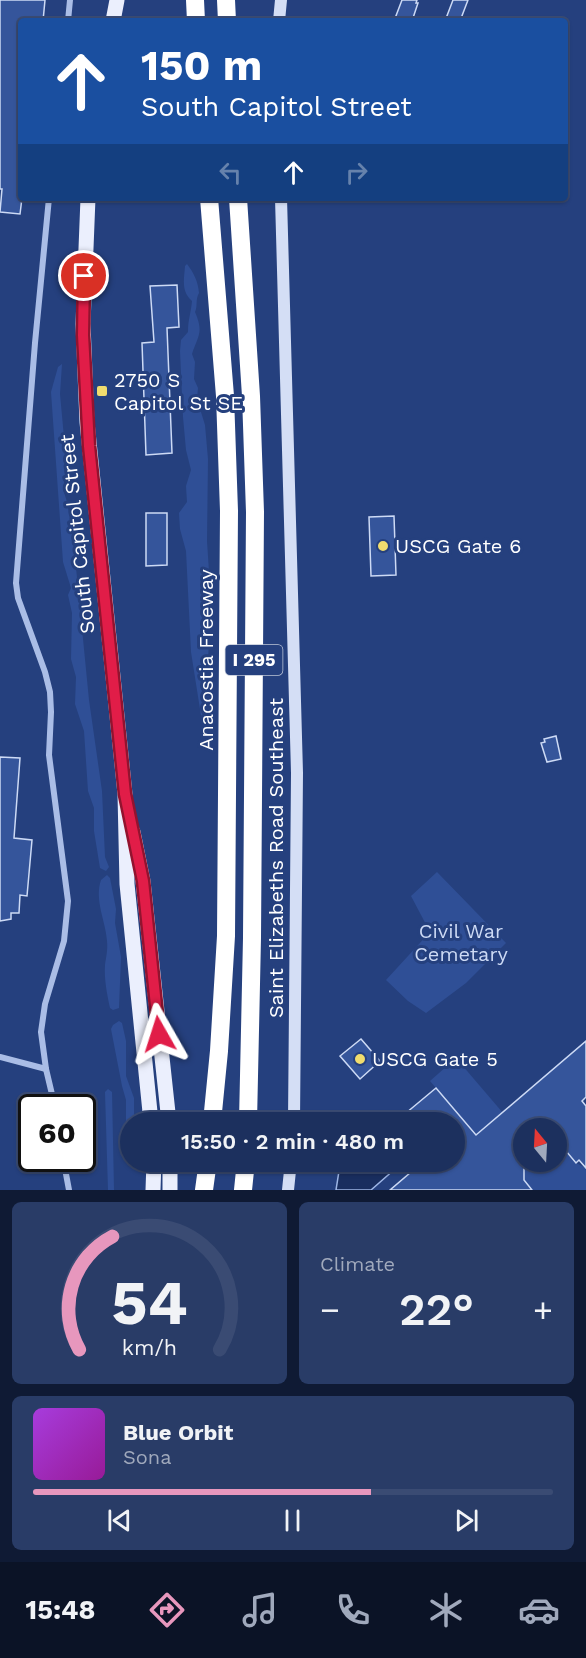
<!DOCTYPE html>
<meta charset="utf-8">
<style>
:root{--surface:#1c305e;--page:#293c67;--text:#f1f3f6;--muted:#a0a9bc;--line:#3a4b73;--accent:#e797bd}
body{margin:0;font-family:"Work Sans",sans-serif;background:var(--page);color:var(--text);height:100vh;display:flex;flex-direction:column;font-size:22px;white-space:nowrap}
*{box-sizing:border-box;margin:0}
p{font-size:20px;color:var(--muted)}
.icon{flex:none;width:33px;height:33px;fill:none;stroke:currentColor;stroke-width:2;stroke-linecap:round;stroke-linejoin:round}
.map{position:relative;height:1190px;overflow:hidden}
.drawer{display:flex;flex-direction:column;gap:12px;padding:12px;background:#0f1a34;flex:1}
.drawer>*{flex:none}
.top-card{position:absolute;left:18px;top:18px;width:550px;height:183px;border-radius:6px;box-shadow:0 2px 4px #0004,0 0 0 2px var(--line);background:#1a4fa0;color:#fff;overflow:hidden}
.needle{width:39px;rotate:342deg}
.tools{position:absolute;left:513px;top:1118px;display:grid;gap:12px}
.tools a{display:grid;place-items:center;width:54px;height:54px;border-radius:50%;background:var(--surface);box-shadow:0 2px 4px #0004,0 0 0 2px var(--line);font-size:30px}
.speed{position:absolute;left:18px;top:1094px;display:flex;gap:12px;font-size:30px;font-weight:700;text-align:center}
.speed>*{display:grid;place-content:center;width:78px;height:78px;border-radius:50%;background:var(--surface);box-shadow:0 2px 4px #0004,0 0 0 2px var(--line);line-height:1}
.speed .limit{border:3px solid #111;border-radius:9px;background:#fff;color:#111}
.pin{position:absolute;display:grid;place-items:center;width:51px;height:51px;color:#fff;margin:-26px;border:3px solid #fff;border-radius:50%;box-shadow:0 2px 6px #0007}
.me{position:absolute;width:66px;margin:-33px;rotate:354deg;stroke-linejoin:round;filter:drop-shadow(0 0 4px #0008)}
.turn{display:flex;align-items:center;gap:21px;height:126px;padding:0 24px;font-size:27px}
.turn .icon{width:78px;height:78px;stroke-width:2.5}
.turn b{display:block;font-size:42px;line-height:51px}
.lanes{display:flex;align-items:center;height:57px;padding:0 24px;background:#0003;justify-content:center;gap:30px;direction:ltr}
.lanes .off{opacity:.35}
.big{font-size:45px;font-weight:600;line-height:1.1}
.drawer .widget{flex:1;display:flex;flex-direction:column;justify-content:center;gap:9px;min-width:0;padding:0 21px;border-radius:9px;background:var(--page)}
.drawer .dial{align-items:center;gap:0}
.dial svg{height:156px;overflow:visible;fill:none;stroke:var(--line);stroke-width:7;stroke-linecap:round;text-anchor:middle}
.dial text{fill:var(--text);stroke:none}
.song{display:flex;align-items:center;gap:18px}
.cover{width:72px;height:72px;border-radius:9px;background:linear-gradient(135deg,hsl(280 70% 55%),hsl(300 70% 35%))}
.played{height:6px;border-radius:3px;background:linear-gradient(90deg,var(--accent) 65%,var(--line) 65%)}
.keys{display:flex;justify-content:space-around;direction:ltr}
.heat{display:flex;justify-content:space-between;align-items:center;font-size:33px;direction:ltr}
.drawer .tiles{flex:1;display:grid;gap:12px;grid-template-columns:1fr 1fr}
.widget:last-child{grid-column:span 2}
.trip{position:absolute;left:120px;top:1112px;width:345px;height:60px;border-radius:30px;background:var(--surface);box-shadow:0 2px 4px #0004,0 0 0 2px var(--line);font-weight:600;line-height:60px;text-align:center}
.menu{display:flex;height:96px;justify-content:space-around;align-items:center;background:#0b1326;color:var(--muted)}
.menu .icon{width:42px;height:42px}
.menu .current{color:var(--accent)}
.menu b{font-size:27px;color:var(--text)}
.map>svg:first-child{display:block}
.green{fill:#2f4f96}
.water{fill:#192e5f;stroke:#9eb6e6;stroke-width:1.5}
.building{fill:#35559b;stroke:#cddaf5;stroke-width:1.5}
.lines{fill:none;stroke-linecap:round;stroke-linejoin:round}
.street{stroke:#aabde6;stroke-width:6}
.secondary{stroke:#d4def5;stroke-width:12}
.primary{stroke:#ebeffd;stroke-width:15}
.highway{stroke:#fff;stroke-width:18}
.route-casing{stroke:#92132f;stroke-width:15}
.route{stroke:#e11d48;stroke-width:10}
.poi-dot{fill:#f0dc6e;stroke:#25407e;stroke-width:2}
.labels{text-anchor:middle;stroke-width:6;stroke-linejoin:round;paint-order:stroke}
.shield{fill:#25407e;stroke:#bec6d8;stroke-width:1.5}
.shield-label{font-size:18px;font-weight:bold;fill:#fff}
.poi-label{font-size:20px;fill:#fff;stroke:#25407e;text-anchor:start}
.street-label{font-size:20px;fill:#fff;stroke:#25407e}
.park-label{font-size:20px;fill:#cddaf5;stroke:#25407e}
</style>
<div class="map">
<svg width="586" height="1190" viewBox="0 0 586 1190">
<rect width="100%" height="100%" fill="#25407e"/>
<g class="green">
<path d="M187,264c7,9 11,18 12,29 -4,7 -1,13 -4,19 9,21 3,23 -3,42l3,8 -1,17 4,9 -1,11 8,26 3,34 -1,82 3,46 -2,83 3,35 -1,30 -2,8 -3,-2 -14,-89 -5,-101 -6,-22 -1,-16 8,-11 -1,-16 5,-16 -5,-20 -3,-33 -3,-66 1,-11 7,-8c0,-13 3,-19 4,-31 -11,-10 -8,-21 -7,-35z"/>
<polygon points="62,364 60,394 67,470 63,489 67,502 73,537 89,700 102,791 105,857 109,867 106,871 100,868 94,831 94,808 88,791 84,731 75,704 76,677 71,659 72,613 68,595 71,588 63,562 51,392 58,367"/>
<polygon points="437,872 506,943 466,983 426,1013 408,1001 386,980 430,932 411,896"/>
<path d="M107,875l3,3 6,31 -1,14 6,34 -2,51 -6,2 -3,-2c-3,-14 -6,-29 -5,-43 1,-8 3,-15 2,-24 -1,-19 -13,-41 -6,-61z"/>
<polygon points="119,1021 122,1023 126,1041 126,1076 134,1098 134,1122 130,1122 130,1149 126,1127 126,1100 122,1086 111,1029 113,1025"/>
<polygon points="456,1058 503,1113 476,1135 430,1081"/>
<polygon points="108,1089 112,1092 114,1190 108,1190 105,1092"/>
<polygon points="557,1139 576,1163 586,1168 586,1190 532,1190 511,1166 524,1161 556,1161"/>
</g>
<polygon class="water" points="337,1161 404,1161 371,1190 336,1190 339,1171"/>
<g class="building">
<polygon points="0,0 45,0 43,21 21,21 22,198 20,214 0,212 2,189 0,189"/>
<polygon points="402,0 417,0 416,3 418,3 412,21 394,21"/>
<polygon points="453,0 468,0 460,21 445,21"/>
<polygon points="177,285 179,327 167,328 172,453 146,455 142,343 154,342 150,286"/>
<polygon points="146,513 167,513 167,565 146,566"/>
<polygon points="394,516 396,575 371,576 369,517"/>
<polygon points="556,736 561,759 547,762 541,743 545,742 544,739"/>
<polygon points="0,757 20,758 14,838 32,840 27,896 20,895 19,913 11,913 11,919 0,921"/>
<polygon points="361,1039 380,1061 360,1079 340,1056"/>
<polygon points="586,1041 586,1097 582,1101 586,1106 586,1168 579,1160 576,1163 556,1139 556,1128 524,1128 524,1180 532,1190 390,1190 424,1161 454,1161 454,1122 414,1122 406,1113 436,1088 476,1135"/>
</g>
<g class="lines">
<g class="street">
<polyline points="68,21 70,0"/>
<polyline points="49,198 35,343 16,583 18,598 45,672 50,692 51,712 49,755 68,901 64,941 45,1004 41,1032 46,1069 55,1107"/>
<polyline points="0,1057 46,1069"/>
<polyline points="63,1158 69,1190"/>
</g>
<g class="secondary">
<polyline points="279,21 281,0"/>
<polyline points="281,198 297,773 294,1122"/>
<polyline points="288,1190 291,1161"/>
</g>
<g class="primary">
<polyline points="113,21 117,0"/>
<polyline points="88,198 83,324 87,422 125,794 127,884 151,1122"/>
<polyline points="133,832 143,881 169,1122"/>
<polyline points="153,1190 154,1161"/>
<polyline points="170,1190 170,1161"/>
</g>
<g class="highway">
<polyline points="195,0 196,21"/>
<polyline points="226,0 227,21"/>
<polyline points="209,198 225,396 229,511 226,936 219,1051 212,1122"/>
<polyline points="238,198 251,396 255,512 252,938 248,1122"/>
<polyline points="204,1190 208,1161"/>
<polyline points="243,1190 246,1161"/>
</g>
</g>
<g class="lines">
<g class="route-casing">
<polyline id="route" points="84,276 83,335 89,446 125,794 143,881 159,1034"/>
</g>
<use href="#route" class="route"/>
</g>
<g class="poi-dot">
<rect x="96" y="385" width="12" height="12" rx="3"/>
<circle cx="383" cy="546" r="6"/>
<circle cx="360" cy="1059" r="6"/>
</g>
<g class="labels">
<rect class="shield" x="225.5" y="645" width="57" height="30" rx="4.5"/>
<g class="shield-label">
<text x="254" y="666">I 295</text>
</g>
<g class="poi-label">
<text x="114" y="387">2750 S<tspan x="114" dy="23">Capitol St SE</tspan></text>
<text x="395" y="553">USCG Gate 6</text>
<text x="372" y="1066">USCG Gate 5</text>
</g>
<g class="street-label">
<text transform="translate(77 534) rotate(-96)" y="7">South Capitol Street</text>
<text transform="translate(206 660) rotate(-90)" y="7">Anacostia Freeway</text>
<text transform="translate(276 858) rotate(-90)" y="7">Saint Elizabeths Road Southeast</text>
</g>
<g class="park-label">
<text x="461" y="938">Civil War<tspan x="461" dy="23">Cemetary</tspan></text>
</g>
</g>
</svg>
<div class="tools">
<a><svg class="needle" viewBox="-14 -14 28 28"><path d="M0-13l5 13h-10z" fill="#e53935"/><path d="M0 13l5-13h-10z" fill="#a0a9bc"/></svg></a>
</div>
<div class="speed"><div class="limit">60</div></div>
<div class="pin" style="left:84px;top:276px;background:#d93025"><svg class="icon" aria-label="arrive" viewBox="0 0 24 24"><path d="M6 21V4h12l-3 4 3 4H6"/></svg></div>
<svg class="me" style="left:159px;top:1034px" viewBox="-20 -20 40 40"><path d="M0-17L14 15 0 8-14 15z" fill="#e11d48" stroke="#fff" stroke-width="4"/></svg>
<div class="trip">15:50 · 2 min · 480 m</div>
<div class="top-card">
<div class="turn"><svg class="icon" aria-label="ahead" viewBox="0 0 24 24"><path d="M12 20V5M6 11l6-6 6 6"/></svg><div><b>150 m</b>South Capitol Street</div></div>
<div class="lanes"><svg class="icon off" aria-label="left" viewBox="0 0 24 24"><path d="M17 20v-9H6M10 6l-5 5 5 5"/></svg><svg class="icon" aria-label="ahead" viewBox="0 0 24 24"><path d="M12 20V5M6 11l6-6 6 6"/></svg><svg class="icon off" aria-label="right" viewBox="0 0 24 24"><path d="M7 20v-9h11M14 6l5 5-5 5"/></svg></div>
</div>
</div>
<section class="drawer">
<div class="tiles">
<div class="widget dial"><svg viewBox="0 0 100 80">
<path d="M14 69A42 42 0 1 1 86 69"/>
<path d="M14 69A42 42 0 0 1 31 11" stroke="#e797bd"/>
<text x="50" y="56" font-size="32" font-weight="700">54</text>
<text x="50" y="72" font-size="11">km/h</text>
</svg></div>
<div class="widget"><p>Climate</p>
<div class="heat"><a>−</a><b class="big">22°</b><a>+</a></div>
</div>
<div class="widget">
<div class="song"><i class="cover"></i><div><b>Blue Orbit</b><p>Sona</p></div></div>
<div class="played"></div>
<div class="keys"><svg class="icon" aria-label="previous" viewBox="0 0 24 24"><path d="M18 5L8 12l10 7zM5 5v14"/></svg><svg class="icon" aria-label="pause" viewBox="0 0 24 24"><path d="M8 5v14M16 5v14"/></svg><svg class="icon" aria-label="next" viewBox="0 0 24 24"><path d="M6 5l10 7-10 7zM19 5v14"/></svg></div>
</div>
</div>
</section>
<nav class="menu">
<b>15:48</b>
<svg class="icon current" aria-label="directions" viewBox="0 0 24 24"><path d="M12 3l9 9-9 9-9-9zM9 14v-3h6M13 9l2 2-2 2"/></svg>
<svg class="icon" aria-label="music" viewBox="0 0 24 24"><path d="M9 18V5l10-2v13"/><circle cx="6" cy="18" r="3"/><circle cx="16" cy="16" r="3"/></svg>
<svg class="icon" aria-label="phone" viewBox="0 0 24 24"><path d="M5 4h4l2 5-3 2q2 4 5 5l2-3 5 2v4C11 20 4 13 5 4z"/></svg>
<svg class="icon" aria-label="climate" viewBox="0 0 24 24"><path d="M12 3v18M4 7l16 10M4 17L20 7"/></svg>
<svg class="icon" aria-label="car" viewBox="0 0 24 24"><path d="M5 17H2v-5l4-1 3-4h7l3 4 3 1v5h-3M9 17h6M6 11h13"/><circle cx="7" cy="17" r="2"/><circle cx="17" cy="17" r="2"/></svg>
</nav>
